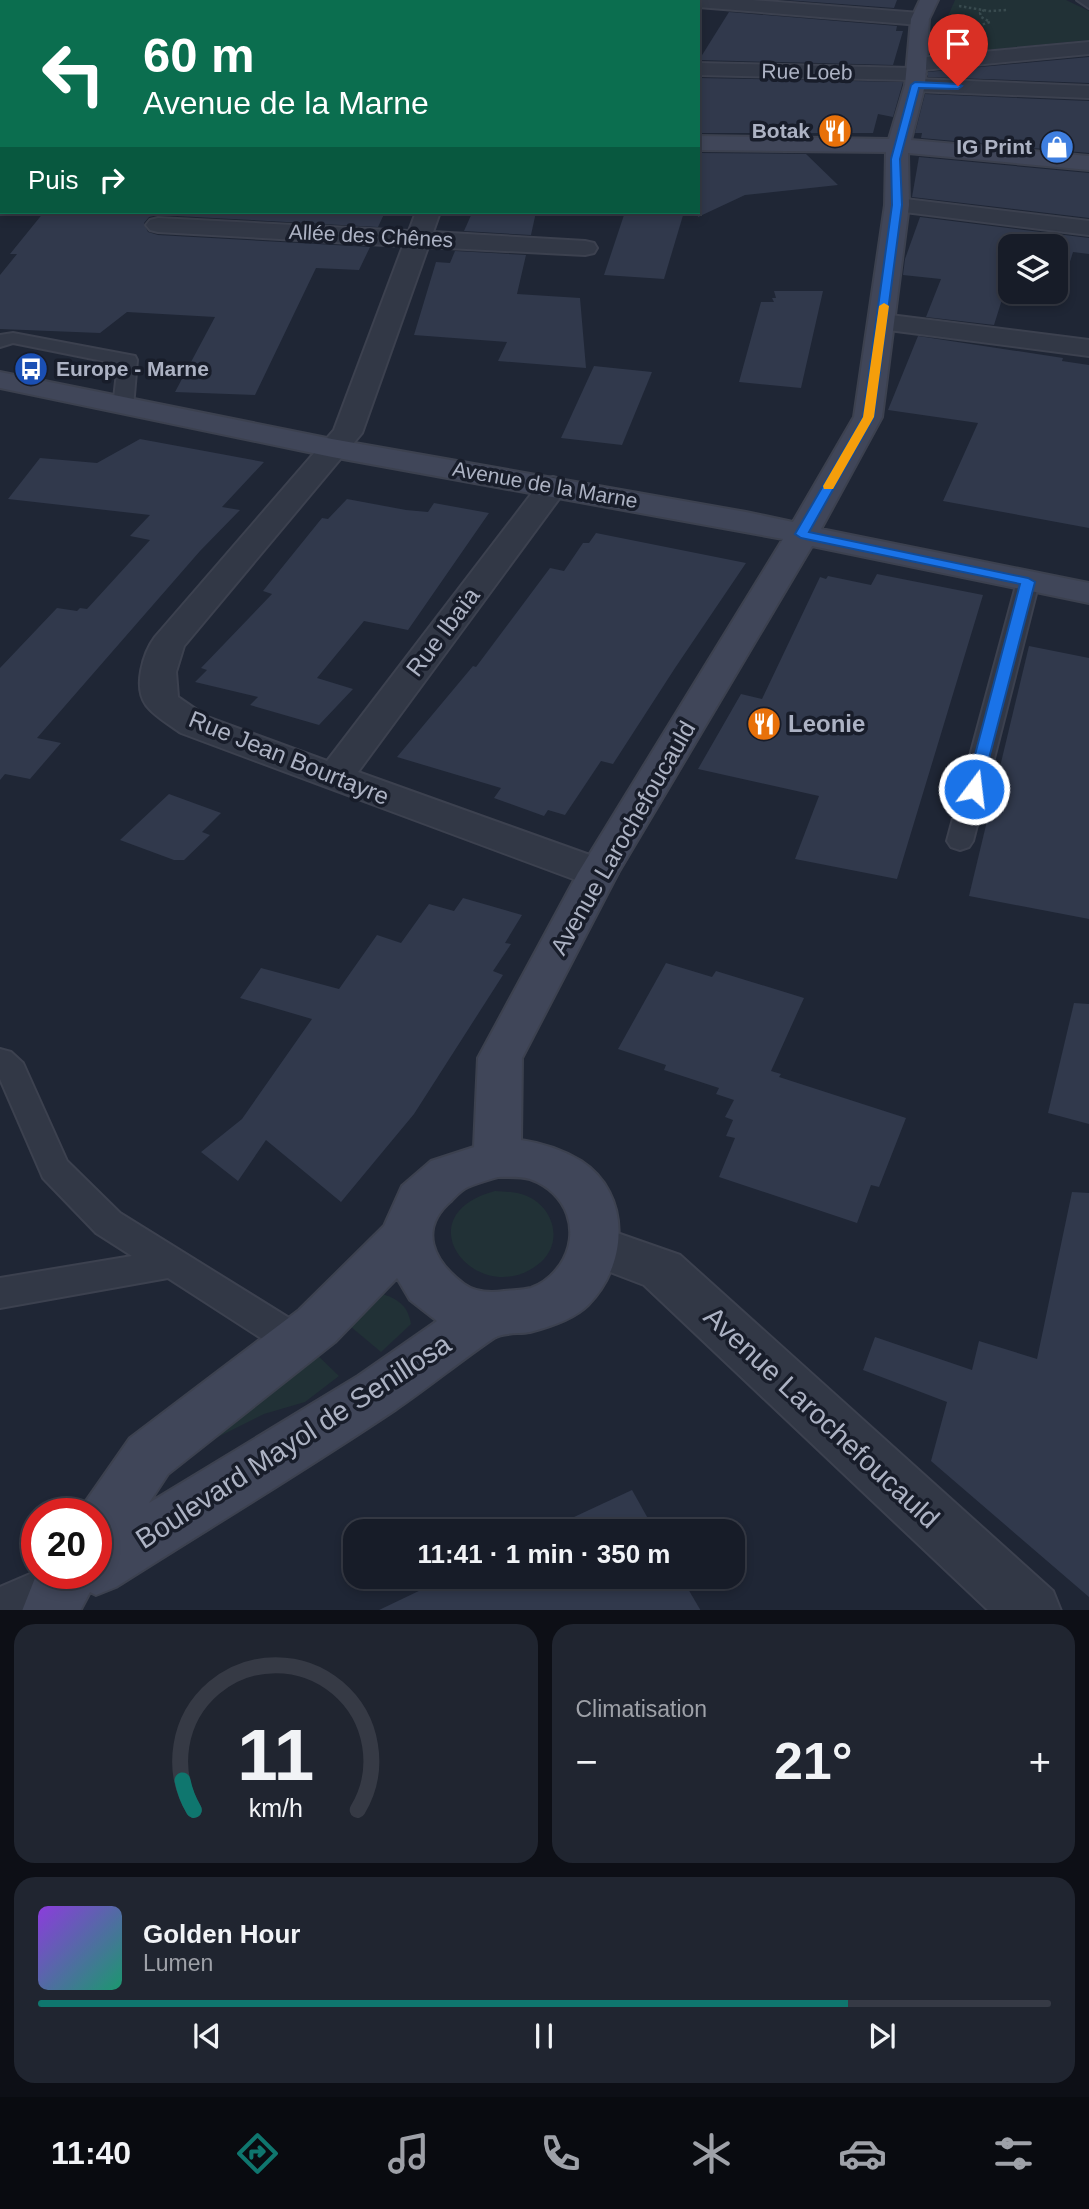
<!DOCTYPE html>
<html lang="fr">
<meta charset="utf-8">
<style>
:root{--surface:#171c28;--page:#202530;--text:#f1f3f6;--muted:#9ea1a8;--line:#363a45;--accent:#0f766e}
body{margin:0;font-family:Arial,sans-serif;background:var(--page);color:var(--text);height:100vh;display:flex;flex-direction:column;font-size:26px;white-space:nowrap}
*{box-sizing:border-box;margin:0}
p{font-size:23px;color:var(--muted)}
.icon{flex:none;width:38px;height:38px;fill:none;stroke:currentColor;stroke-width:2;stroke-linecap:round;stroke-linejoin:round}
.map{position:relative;height:1610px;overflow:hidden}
.sheet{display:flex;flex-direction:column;gap:14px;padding:14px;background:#0d0f16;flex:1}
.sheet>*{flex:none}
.guide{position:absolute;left:0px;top:0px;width:700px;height:214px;box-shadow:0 4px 10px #0003,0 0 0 2px var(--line);background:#0b6e4f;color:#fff;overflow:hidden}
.buttons{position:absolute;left:998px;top:234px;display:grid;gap:14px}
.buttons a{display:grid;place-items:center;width:70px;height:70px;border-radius:14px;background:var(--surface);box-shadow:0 4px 10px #0003,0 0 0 2px var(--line);font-size:35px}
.speed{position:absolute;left:21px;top:1498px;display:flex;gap:14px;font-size:35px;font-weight:700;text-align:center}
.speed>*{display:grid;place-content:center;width:91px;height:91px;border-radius:50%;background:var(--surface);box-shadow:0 4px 10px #0003,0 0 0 2px var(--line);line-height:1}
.speed .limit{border:10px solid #d22;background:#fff;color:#111}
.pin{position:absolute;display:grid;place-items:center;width:60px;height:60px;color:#fff;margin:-72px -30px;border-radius:50% 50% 50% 0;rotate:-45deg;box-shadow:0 0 7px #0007}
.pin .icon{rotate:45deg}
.me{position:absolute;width:77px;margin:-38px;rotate:15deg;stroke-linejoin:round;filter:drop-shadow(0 0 5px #0008)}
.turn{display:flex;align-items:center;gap:24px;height:147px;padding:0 28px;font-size:32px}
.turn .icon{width:91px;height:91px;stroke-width:2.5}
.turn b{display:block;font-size:49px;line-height:60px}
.then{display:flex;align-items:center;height:66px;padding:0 28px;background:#0003;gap:14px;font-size:26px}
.big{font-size:52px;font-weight:700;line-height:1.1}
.sheet .tile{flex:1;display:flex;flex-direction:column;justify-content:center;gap:10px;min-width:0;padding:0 24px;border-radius:21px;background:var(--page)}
.sheet .dial{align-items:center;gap:0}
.dial svg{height:182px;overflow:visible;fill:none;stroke:var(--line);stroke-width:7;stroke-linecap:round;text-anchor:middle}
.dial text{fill:var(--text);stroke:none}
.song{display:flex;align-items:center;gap:21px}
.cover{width:84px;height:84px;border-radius:10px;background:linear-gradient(135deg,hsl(270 70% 55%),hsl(160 70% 35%))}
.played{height:7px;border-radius:4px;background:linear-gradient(90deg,var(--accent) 80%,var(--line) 80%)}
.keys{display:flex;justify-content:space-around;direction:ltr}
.heat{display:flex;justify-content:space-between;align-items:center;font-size:38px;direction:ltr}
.sheet .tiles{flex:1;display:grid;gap:14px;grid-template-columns:1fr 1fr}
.tile:last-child{grid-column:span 2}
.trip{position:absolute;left:343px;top:1519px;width:402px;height:70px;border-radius:21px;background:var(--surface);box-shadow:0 4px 10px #0003,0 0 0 2px var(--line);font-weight:700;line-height:70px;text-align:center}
.dock{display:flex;height:112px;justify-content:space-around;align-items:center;background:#090b10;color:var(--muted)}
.dock .icon{width:49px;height:49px}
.dock .active{color:var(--accent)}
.dock b{font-size:32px;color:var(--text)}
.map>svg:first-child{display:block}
.green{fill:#213136}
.building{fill:#31394c}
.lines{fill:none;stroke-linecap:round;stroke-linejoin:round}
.lane-casing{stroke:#3c414f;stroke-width:4}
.street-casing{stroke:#3c414f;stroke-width:4}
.secondary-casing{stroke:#3c414f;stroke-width:4}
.path{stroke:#394b4f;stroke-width:2.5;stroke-dasharray:2.5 2.5;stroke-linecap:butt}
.lane{fill:#323846;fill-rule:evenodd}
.street{fill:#323846;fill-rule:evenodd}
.secondary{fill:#404659;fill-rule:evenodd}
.route{fill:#1a73e8;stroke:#114b97;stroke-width:2}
.slow{fill:#f59e0b}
.labels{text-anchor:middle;stroke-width:7;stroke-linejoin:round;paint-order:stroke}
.far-street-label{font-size:21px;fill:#acb2c3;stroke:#181d2a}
.far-poi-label{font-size:21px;font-weight:bold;fill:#acb2c3;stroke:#181d2a;text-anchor:end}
.street-label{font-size:24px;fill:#acb2c3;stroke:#181d2a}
.poi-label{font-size:24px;font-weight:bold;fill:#acb2c3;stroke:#181d2a;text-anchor:start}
.near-street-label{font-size:28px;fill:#acb2c3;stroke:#181d2a}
</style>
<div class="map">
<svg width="1089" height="1611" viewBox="0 0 1089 1611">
<rect width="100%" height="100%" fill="#1f2635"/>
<g class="green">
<polygon points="955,0 1066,0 1089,11 1089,40 965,52 935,45"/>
<path d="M495,1191c11,1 21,0 32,5 26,11 37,45 14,66 -60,52 -142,-45 -46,-71z"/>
<path d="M383,1294c17,6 25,13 28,30l-30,28 -37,-31 22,-19z"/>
<polygon points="309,1347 339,1376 305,1402 264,1414 218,1437 177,1461"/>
</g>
<g class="building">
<polygon points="786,0 897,0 894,8"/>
<polygon points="729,12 897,26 896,31 903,31 893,65 699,60"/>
<polygon points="1089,57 1089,83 928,77 928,72"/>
<polygon points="698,78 903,82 893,117 878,114 873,133 698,133"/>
<polygon points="925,94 1089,101 1089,153 921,138 922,133 915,133"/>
<polygon points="698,153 806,154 838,185 745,195 698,217"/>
<polygon points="919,157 1089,173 1089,218 912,197"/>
<polygon points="44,212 385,212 378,227 158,215 149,217 144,223 148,232 158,235 370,247 359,270 316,268 255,395 175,392 215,317 127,312 100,333 0,329 0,275 17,254 10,254"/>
<polygon points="480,212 536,212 531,235 464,231 472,213"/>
<polygon points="625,212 684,212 664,279 604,275"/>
<polygon points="920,217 1089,238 1089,254 1073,252 1068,268 1055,266 1055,247 1010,247 1010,274 994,325 926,317 941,279 903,275 905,259"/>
<polygon points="455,251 526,255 517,294 580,298 586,368 498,361 507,342 414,335 436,262 450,263"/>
<polygon points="774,291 823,291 801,388 739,382 761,302 774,302 772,298 776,298"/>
<polygon points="918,336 1063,358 1062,361 1089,365 1089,528 943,501 978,423 888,410"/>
<polygon points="594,366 652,372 622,445 561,438"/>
<polygon points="140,439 264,462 222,507 240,510 200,551 37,738 61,743 30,779 5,774 0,780 0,668 57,608 77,611 80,608 87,609 150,540 130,536 150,515 8,499 40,458 97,463"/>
<polygon points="347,499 406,510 428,512 434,503 489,513 408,630 364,621 317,678 353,689 319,725 250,705 258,697 195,682 207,670 201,668 272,594 263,591 322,518 328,519"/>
<polygon points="596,533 746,563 675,668 613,764 601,761 565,815 548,810 544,816 494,798 501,788 397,757 473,666 476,667 550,568 564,571 583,543 589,543"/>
<polygon points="877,574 983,595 897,879 795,859 819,796 698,769 741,694 762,699 820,577 826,579 828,576 871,585"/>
<polygon points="1029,646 1089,658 1089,919 969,896"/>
<polygon points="169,794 221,813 202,832 210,835 184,860 174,860 120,840"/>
<polygon points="463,898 522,915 505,943 511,944 493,971 503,975 414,1114 341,1202 266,1140 238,1181 201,1152 242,1119 312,1019 240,998 261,968 339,989 377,935 401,943 429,904 454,911"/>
<polygon points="666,963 712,977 716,971 804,998 771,1071 781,1074 779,1077 906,1118 879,1187 871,1185 857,1223 719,1177 735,1138 726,1136 733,1120 725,1117 734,1100 716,1094 719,1088 664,1070 666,1065 618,1049"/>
<polygon points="1074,1003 1089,1004 1089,1124 1048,1113"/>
<polygon points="1072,1192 1089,1193 1089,1597 931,1461 947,1402 863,1370 875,1337 972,1370 979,1341 1037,1359"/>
<polygon points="632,1490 655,1531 544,1531"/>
<polygon points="448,1577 681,1577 701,1611 377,1611"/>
</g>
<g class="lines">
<g class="lane-casing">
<g id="lane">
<polygon points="13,333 135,356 137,360 133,407 123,413 113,407 118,364 13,343 0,347 0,335"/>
<polygon points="1028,575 1036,577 1039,582 973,841 969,847 960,850 951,847 947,841 1017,582 1020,577"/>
<polygon points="0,1049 11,1052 23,1063 67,1161 120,1213 310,1331 315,1342 310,1353 297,1357 284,1353 168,1278 0,1308 0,1278 132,1256 96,1233 43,1178 0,1079"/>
</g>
</g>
<g class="street-casing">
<g id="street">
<polygon points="145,0 164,0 144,2"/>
<polygon points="285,0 304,0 284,2"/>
<polygon points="674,0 752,0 920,13 929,19 920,25 698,7 698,2"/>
<polygon points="1077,0 1089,0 1089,8"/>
<polygon points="1089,42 1089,54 923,70 926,74 920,79 1089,86 1089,98 915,91 908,89 905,85 911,80 698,75 698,63 911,68 908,64 911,60 918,58"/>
<polygon points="897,198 1089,221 1089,235 889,210 885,205 889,200"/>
<path d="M416,212h24l-7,20 152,9 9,2 3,5 -3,5 -9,2 -157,-8 -66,186 -178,213 -8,26 2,25 29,20 120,44 215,-281 11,-3 11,3 4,6 -4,6 -206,280 254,91 6,10 -6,10 -14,3 -14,-3 -403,-150c-11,-8 -27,-17 -35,-28 -13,-18 -3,-52 9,-68l179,-207 69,-184 -245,-14 -8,-2 -4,-5 4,-5 8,-2 251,13z"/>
<polygon points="882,314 1089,340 1089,356 873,328 869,322 873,316"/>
<polygon points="597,1226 680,1255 1053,1591 1061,1611 989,1611 644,1285 579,1260 572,1246 579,1232"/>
<polygon points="37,1571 80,1573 87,1591 79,1611 0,1611 0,1587"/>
</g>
</g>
<g class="secondary-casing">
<g id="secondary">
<path d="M920,0h18l-9,19 -4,66 -14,55 178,16v14l-181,-17 1,52 -27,212 -61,112 268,54v20l-277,-57 -194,327 -96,185 -1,82c20,3 42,10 60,21 51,33 47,104 7,144 -14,14 -39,22 -58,27 -11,2 -26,0 -36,6 -34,23 -65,49 -99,72 -91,61 -186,118 -279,177l-20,8 -6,-3 -10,19h-58l15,-38h59v-59h-19l53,-76 169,-128 85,-84 18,-40 29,-25 43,-14 4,-89 100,-185 205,-334 -451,-82 -332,-69v-16l332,67 414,73 47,10 61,-105 31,-212 1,-53 -188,-2v-14l191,3 16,-54 6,-66zM498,1177c10,0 22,-1 32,2 37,13 52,53 30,86 -7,10 -18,19 -29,23 -8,2 -18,2 -27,3 -14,2 -29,1 -40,-7 -31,-23 -46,-55 -13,-83 5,-5 10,-11 17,-14 9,-4 20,-7 30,-10zM397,1278l13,22 27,21 -79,55 -209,127 19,-29 167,-132z"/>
<polygon points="2,163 2,177 0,178 0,164"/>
</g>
</g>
<g class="path">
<polyline points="959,6 989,11 1008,10"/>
<polyline points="978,26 990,22 981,17 980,13 984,10"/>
</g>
<use href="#lane" class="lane"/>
<use href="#street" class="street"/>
<use href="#secondary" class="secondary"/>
</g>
<polygon class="route" points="915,82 958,84 962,86 958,89 919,88 900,159 902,205 874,417 809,532 1028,578 1035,582 981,789 974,794 966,789 1020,584 801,538 795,534 863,417 892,205 891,159 911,85"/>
<polygon class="slow" points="884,303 889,306 874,417 833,489 824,489 823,486 863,417 879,306"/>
<defs>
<g id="restaurant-disc" transform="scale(1.75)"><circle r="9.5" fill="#e8710a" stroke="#181d2a"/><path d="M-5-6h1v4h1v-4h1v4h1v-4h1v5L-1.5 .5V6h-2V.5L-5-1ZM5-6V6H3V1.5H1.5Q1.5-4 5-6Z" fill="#fff"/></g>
<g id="shop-disc" transform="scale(1.75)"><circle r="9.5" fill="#3f7fe0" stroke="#181d2a"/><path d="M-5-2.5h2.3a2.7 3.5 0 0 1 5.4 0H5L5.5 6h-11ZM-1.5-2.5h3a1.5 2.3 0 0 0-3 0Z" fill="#fff"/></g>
<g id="bus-disc" transform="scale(1.75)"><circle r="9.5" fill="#1a4fb4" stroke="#181d2a"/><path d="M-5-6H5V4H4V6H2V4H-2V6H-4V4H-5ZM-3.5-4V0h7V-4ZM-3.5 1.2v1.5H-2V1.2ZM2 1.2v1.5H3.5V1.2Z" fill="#fff"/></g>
</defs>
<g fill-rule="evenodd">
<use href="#restaurant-disc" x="835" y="131"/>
<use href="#shop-disc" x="1057" y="147"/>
<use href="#bus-disc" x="31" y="369"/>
<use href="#restaurant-disc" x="764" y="724"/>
</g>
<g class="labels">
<g class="far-street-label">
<text transform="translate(807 72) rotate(1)" y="7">Rue Loeb</text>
<text transform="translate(371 236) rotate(3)" y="7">Allée des Chênes</text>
<text transform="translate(545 485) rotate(10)" y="7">Avenue de la Marne</text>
</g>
<g class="far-poi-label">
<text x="810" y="138">Botak</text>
<text x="1032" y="154">IG Print</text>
<text x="56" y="376" text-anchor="start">Europe - Marne</text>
</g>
<g class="street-label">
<text transform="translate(443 632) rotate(-53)" y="8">Rue Ibaïa</text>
<text transform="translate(289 758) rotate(22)" y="8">Rue Jean Bourtayre</text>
<text transform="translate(623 838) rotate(-60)" y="8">Avenue Larochefoucauld</text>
</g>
<g class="poi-label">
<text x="788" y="732">Leonie</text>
</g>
<g class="near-street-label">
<text transform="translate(822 1417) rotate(43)" y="10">Avenue Larochefoucauld</text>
<text transform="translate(293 1441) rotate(-33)" y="10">Boulevard Mayol de Senillosa</text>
</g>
</g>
</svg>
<div class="buttons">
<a><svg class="icon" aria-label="layers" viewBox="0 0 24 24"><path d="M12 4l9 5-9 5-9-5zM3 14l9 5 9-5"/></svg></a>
</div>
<div class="speed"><div class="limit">20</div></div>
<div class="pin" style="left:958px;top:86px;background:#d93025"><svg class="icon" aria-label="arrive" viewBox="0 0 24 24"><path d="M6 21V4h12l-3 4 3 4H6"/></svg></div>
<svg class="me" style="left:974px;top:789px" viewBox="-20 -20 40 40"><circle r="17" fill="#1a73e8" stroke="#fff" stroke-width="3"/><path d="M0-11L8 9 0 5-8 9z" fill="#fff"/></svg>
<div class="trip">11:41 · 1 min · 350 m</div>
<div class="guide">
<div class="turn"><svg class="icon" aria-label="left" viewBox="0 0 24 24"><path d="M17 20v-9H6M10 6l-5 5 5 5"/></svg><div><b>60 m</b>Avenue de la Marne</div></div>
<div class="then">Puis<svg class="icon" aria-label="right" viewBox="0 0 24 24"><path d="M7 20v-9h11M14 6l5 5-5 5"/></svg></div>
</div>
</div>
<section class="sheet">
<div class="tiles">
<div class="tile dial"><svg viewBox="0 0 100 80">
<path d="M14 69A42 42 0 1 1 86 69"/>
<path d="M14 69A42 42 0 0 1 9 56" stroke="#0f766e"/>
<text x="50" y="56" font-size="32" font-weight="700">11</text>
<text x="50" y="72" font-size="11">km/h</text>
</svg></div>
<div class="tile"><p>Climatisation</p>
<div class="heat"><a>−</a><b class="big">21°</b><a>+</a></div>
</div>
<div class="tile">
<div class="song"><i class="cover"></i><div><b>Golden Hour</b><p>Lumen</p></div></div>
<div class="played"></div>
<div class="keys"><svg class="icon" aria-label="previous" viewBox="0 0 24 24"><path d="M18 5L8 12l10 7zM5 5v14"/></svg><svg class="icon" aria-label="pause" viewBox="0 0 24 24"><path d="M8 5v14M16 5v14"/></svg><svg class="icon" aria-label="next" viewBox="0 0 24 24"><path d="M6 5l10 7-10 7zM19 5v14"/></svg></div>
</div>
</div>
</section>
<nav class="dock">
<b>11:40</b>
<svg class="icon active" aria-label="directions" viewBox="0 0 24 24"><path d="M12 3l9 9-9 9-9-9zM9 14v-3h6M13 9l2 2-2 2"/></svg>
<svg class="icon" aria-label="music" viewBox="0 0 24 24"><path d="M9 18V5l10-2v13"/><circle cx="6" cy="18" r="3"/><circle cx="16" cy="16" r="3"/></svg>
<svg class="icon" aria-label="phone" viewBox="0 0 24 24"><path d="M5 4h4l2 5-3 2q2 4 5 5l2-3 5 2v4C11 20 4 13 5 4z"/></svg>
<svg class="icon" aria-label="climate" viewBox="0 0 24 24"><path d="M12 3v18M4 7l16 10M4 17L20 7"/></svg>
<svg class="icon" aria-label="car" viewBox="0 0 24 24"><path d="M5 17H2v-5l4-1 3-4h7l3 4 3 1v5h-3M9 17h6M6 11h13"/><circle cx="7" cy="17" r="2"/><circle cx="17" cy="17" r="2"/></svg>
<svg class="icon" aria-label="filters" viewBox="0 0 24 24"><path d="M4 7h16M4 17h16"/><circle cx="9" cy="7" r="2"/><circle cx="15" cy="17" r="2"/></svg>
</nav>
